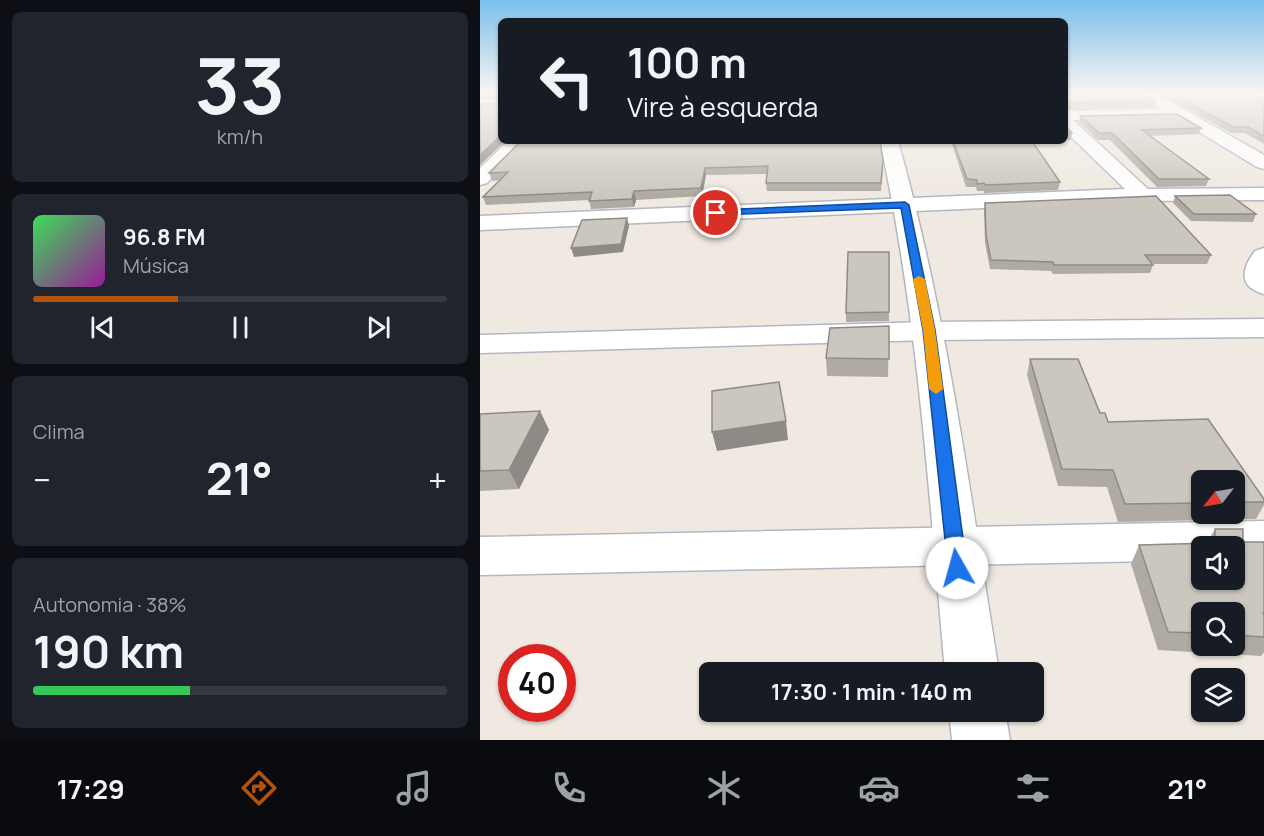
<!DOCTYPE html>
<html lang="pt">
<meta charset="utf-8">
<style>
:root{--surface:#171b24;--page:#20242c;--text:#f1f3f6;--muted:#9ea1a6;--line:#363941;--accent:#b45309}
body{margin:0;font-family:Manrope,sans-serif;background:var(--page);color:var(--text);height:100vh;display:flex;flex-direction:column;font-size:22px;white-space:nowrap}
*{box-sizing:border-box;margin:0}
p{font-size:20px;color:var(--muted)}
.icon{flex:none;width:33px;height:33px;fill:none;stroke:currentColor;stroke-width:2;stroke-linecap:round;stroke-linejoin:round}
.map{position:relative;flex:1;overflow:hidden}
.side{display:flex;flex-direction:column;gap:12px;padding:12px;background:#0d0f14;width:480px}
.side>*{flex:none}
.hud{position:absolute;left:18px;top:18px;width:570px;height:126px;border-radius:9px;box-shadow:0 2px 4px #0004;background:#171b24;color:var(--text);overflow:hidden}
.needle{width:39px;rotate:239deg}
.buttons{position:absolute;left:711px;top:470px;display:grid;gap:12px}
.buttons a{display:grid;place-items:center;width:54px;height:54px;border-radius:9px;background:var(--surface);box-shadow:0 2px 4px #0004;font-size:30px}
.speed{position:absolute;left:18px;top:644px;display:flex;gap:12px;font-size:30px;font-weight:700;text-align:center}
.speed>*{display:grid;place-content:center;width:78px;height:78px;border-radius:50%;background:var(--surface);box-shadow:0 2px 4px #0004;line-height:1}
.speed .limit{border:9px solid #d22;background:#fff;color:#111}
.pin{position:absolute;display:grid;place-items:center;width:51px;height:51px;color:#fff;margin:-26px;border:3px solid #fff;border-radius:50%;box-shadow:0 2px 6px #0007}
.me{position:absolute;width:66px;margin:-33px;rotate:353deg;stroke-linejoin:round;filter:drop-shadow(0 0 4px #0008)}
.turn{display:flex;align-items:center;gap:21px;height:126px;padding:0 30px;font-size:27px}
.turn .icon{width:78px;height:78px;stroke-width:2.5}
.turn b{display:block;font-size:42px;line-height:51px}
.big{font-size:45px;font-weight:700;line-height:1.1}
.side .tile{flex:1;display:flex;flex-direction:column;justify-content:center;gap:9px;min-width:0;padding:0 21px;border-radius:9px;background:var(--page)}
.side .dial{align-items:center;gap:0}
.dial b{font-size:78px;line-height:1}
.song{display:flex;align-items:center;gap:18px}
.cover{width:72px;height:72px;border-radius:9px;background:linear-gradient(135deg,hsl(130 70% 55%),hsl(300 70% 35%))}
.played{height:6px;border-radius:3px;background:linear-gradient(90deg,var(--accent) 35%,var(--line) 35%)}
.keys{display:flex;justify-content:space-around;direction:ltr}
.heat{display:flex;justify-content:space-between;align-items:center;font-size:33px;direction:ltr}
.charge{height:9px;border-radius:4px;background:linear-gradient(90deg,#34c759 38%,var(--line) 0)}
.trip{position:absolute;left:219px;top:662px;width:345px;height:60px;border-radius:9px;background:var(--surface);box-shadow:0 2px 4px #0004;font-weight:700;line-height:60px;text-align:center}
.dock{display:flex;height:96px;justify-content:space-around;align-items:center;background:#090b0e;color:var(--muted)}
.dock .icon{width:42px;height:42px}
.dock .on{color:var(--accent)}
.dock b{font-size:27px;color:var(--text)}
main{display:flex;flex:1;min-height:0}
.map>svg:first-child{display:block}
.lines{fill:none;stroke-linecap:round;stroke-linejoin:round}
.minor-casing{stroke:#b4b7c1;stroke-width:3}
.tertiary-casing{stroke:#b4b7c1;stroke-width:3}
.minor{fill:#fff;fill-rule:evenodd}
.tertiary{fill:#fff;fill-rule:evenodd}
.wall{fill:#afaba4;fill-rule:evenodd}
.shaded-wall{fill:#8e8b86}
.building{fill:#cbc7bf;stroke:#8e8b86;stroke-width:1.5;fill-rule:evenodd}
.route{fill:#1a73e8;stroke:#114b97;stroke-width:1.5}
.slow{fill:#f59e0b}
</style>
<main>
<section class="side">
<div class="tile dial"><b>33</b><p>km/h</p></div>
<div class="tile">
<div class="song"><i class="cover"></i><div><b>96.8 FM</b><p>Música</p></div></div>
<div class="played"></div>
<div class="keys"><svg class="icon" aria-label="previous" viewBox="0 0 24 24"><path d="M18 5L8 12l10 7zM5 5v14"/></svg><svg class="icon" aria-label="pause" viewBox="0 0 24 24"><path d="M8 5v14M16 5v14"/></svg><svg class="icon" aria-label="next" viewBox="0 0 24 24"><path d="M6 5l10 7-10 7zM19 5v14"/></svg></div>
</div>
<div class="tile"><p>Clima</p>
<div class="heat"><a>−</a><b class="big">21°</b><a>+</a></div>
</div>
<div class="tile"><p>Autonomia · 38%</p><b class="big">190 km</b><div class="charge"></div></div>
</section>
<div class="map">
<svg width="784" height="740" viewBox="0 0 784 740">
<rect width="100%" height="100%" fill="#efe9e1"/>
<g class="lines">
<g class="minor-casing">
<g id="minor">
<polygon points="656,92 674,92 784,155 784,169 777,167 696,118 593,120 668,189 784,188 784,200 663,201 0,230 0,216 645,189 585,131 585,111 681,109"/>
<polygon points="765,92 784,92 784,102 767,95"/>
<polygon points="28,141 47,141 7,183 0,185 0,168"/>
<path d="M784,248v46c-27,-7 -22,-26 -9,-43z"/>
<polygon points="784,319 784,337 449,340 0,353 0,335 449,322"/>
<polygon points="784,521 784,559 754,559 754,546 722,546 722,560 0,575 0,537"/>
</g>
</g>
<g class="tertiary-casing">
<g id="tertiary">
<path d="M400,141h18c49,174 72,353 101,531h-54c-16,-178 -27,-356 -65,-531z"/>
<polygon points="469,711 525,711 530,740 472,740"/>
</g>
</g>
<use href="#minor" class="minor"/>
<use href="#tertiary" class="tertiary"/>
</g>
<g class="wall">
<polygon points="0,93 21,93 21,141 25,141 0,165 0,104 20,104 20,99 0,99"/>
<polygon points="585,93 675,101 674,107 585,109"/>
<polygon points="679,93 770,93 784,98 784,144 765,133 751,133"/>
<polygon points="600,116 721,128 719,134 670,136 729,179 726,186 677,187 630,140 618,140 599,122"/>
<polygon points="585,126 592,133 591,140 585,140"/>
<polygon points="41,141 403,167 401,191 287,191 286,183 287,174 226,175 222,196 156,200 154,207 111,209 109,200 6,205 3,197 20,180 12,181 9,173"/>
<polygon points="471,141 552,141 580,182 578,190 504,193 504,191 497,191 496,187 486,187"/>
<polygon points="695,196 776,214 773,222 711,221 693,203"/>
<polygon points="505,203 731,255 727,264 672,264 673,265 670,273 573,274 571,271 510,269 505,243 504,210"/>
<polygon points="409,252 409,321 366,322 366,313"/>
<polygon points="409,326 408,377 347,376 346,358"/>
<path d="M550,359h48l22,54h5l3,9 100,-3 56,80v6l-8,14 -138,3 -11,-35 -49,-1 -31,-111zM722,480h32v33h-32z"/>
<polygon points="60,411 69,430 39,489 0,491 0,414"/>
<path d="M735,529l28,11 2,2h19v110l-3,4 -103,-6 -27,-86 8,-19 68,-2zM722,612h32v33h-32z"/>
</g>
<g class="shaded-wall">
<polygon points="21,135 21,141 25,141 0,165 0,155"/>
<polygon points="225,168 226,175 222,196 221,188"/>
<polygon points="154,191 156,200 154,207 152,199"/>
<polygon points="147,218 149,226 143,252 94,257 91,248"/>
<polygon points="60,411 69,430 39,489 29,470"/>
<polygon points="306,421 308,440 237,451 232,432"/>
</g>
<g class="building">
<polygon points="0,93 21,93 21,135 0,155 0,104 20,104 20,93"/>
<polygon points="585,93 662,93 675,101 586,103 585,104"/>
<polygon points="691,93 770,93 784,98 784,136 768,127 753,127"/>
<polygon points="697,114 721,128 662,130 729,179 679,179 632,133 619,133 600,116"/>
<polygon points="585,126 592,133 585,134"/>
<polygon points="41,141 400,141 403,160 401,183 286,183 288,166 225,168 221,188 154,191 152,199 109,201 112,192 3,197 28,172 9,173"/>
<polygon points="473,141 552,141 580,182 505,185 504,183 497,184 497,180 487,179"/>
<polygon points="750,195 776,214 714,214 695,196"/>
<polygon points="676,196 731,255 665,255 673,265 574,265 573,262 511,260 506,235 505,203"/>
<polygon points="147,218 141,244 91,248 102,220"/>
<polygon points="368,252 409,252 409,312 366,313"/>
<polygon points="409,326 409,359 346,358 350,328"/>
<polygon points="550,359 598,359 620,413 625,413 628,422 728,419 784,499 784,502 754,502 754,480 722,480 722,503 645,504 633,470 582,469"/>
<polygon points="299,382 306,421 232,432 232,391"/>
<polygon points="60,411 29,470 0,471 0,414"/>
<path d="M735,529h28v11l2,2h19v71h-1l1,2v22l-30,-2v-23h-32v21l-34,-1 -29,-87 74,-2 2,-2zM722,546h32v33h-32z"/>
</g>
<linearGradient id="sky" x2="0" y2="1"><stop stop-color="#7abfeb"/><stop offset="0.47" stop-color="#f8f5f2"/><stop offset="1" stop-color="#f8f5f2" stop-opacity="0"/></linearGradient>
<rect width="784" height="196" fill="url(#sky)"/>
<polygon class="route" points="425,202 429,205 455,330 487,568 484,574 477,576 471,574 468,568 443,330 421,208 236,215 231,213 236,210"/>
<polygon class="slow" points="439,276 445,279 455,330 463,389 456,394 449,389 443,330 433,279"/>
</svg>
<div class="buttons">
<a><svg class="needle" viewBox="-14 -14 28 28"><path d="M0-13l5 13h-10z" fill="#e53935"/><path d="M0 13l5-13h-10z" fill="#9ea1a6"/></svg></a>
<a><svg class="icon" aria-label="sound" viewBox="0 0 24 24"><path d="M4 9h4l5-4v14l-5-4H4zM17 9q2 3 0 6"/></svg></a>
<a><svg class="icon" aria-label="search" viewBox="0 0 24 24"><circle cx="10" cy="10" r="6"/><path d="M15 15l6 6"/></svg></a>
<a><svg class="icon" aria-label="layers" viewBox="0 0 24 24"><path d="M12 4l9 5-9 5-9-5zM3 14l9 5 9-5"/></svg></a>
</div>
<div class="speed"><div class="limit">40</div></div>
<div class="pin" style="left:236px;top:213px;background:#d93025"><svg class="icon" aria-label="arrive" viewBox="0 0 24 24"><path d="M6 21V4h12l-3 4 3 4H6"/></svg></div>
<svg class="me" style="left:477px;top:568px" viewBox="-20 -20 40 40"><circle r="19" fill="#fff"/><path d="M0-13L10 11 0 6-10 11z" fill="#1a73e8"/></svg>
<div class="trip">17:30 · 1 min · 140 m</div>
<div class="hud">
<div class="turn"><svg class="icon" aria-label="left" viewBox="0 0 24 24"><path d="M17 20v-9H6M10 6l-5 5 5 5"/></svg><div><b>100 m</b>Vire à esquerda</div></div>
</div>
</div>
</main>
<nav class="dock">
<b>17:29</b>
<svg class="icon on" aria-label="directions" viewBox="0 0 24 24"><path d="M12 3l9 9-9 9-9-9zM9 14v-3h6M13 9l2 2-2 2"/></svg>
<svg class="icon" aria-label="music" viewBox="0 0 24 24"><path d="M9 18V5l10-2v13"/><circle cx="6" cy="18" r="3"/><circle cx="16" cy="16" r="3"/></svg>
<svg class="icon" aria-label="phone" viewBox="0 0 24 24"><path d="M5 4h4l2 5-3 2q2 4 5 5l2-3 5 2v4C11 20 4 13 5 4z"/></svg>
<svg class="icon" aria-label="climate" viewBox="0 0 24 24"><path d="M12 3v18M4 7l16 10M4 17L20 7"/></svg>
<svg class="icon" aria-label="car" viewBox="0 0 24 24"><path d="M5 17H2v-5l4-1 3-4h7l3 4 3 1v5h-3M9 17h6M6 11h13"/><circle cx="7" cy="17" r="2"/><circle cx="17" cy="17" r="2"/></svg>
<svg class="icon" aria-label="filters" viewBox="0 0 24 24"><path d="M4 7h16M4 17h16"/><circle cx="9" cy="7" r="2"/><circle cx="15" cy="17" r="2"/></svg>
<b>21°</b>
</nav>
